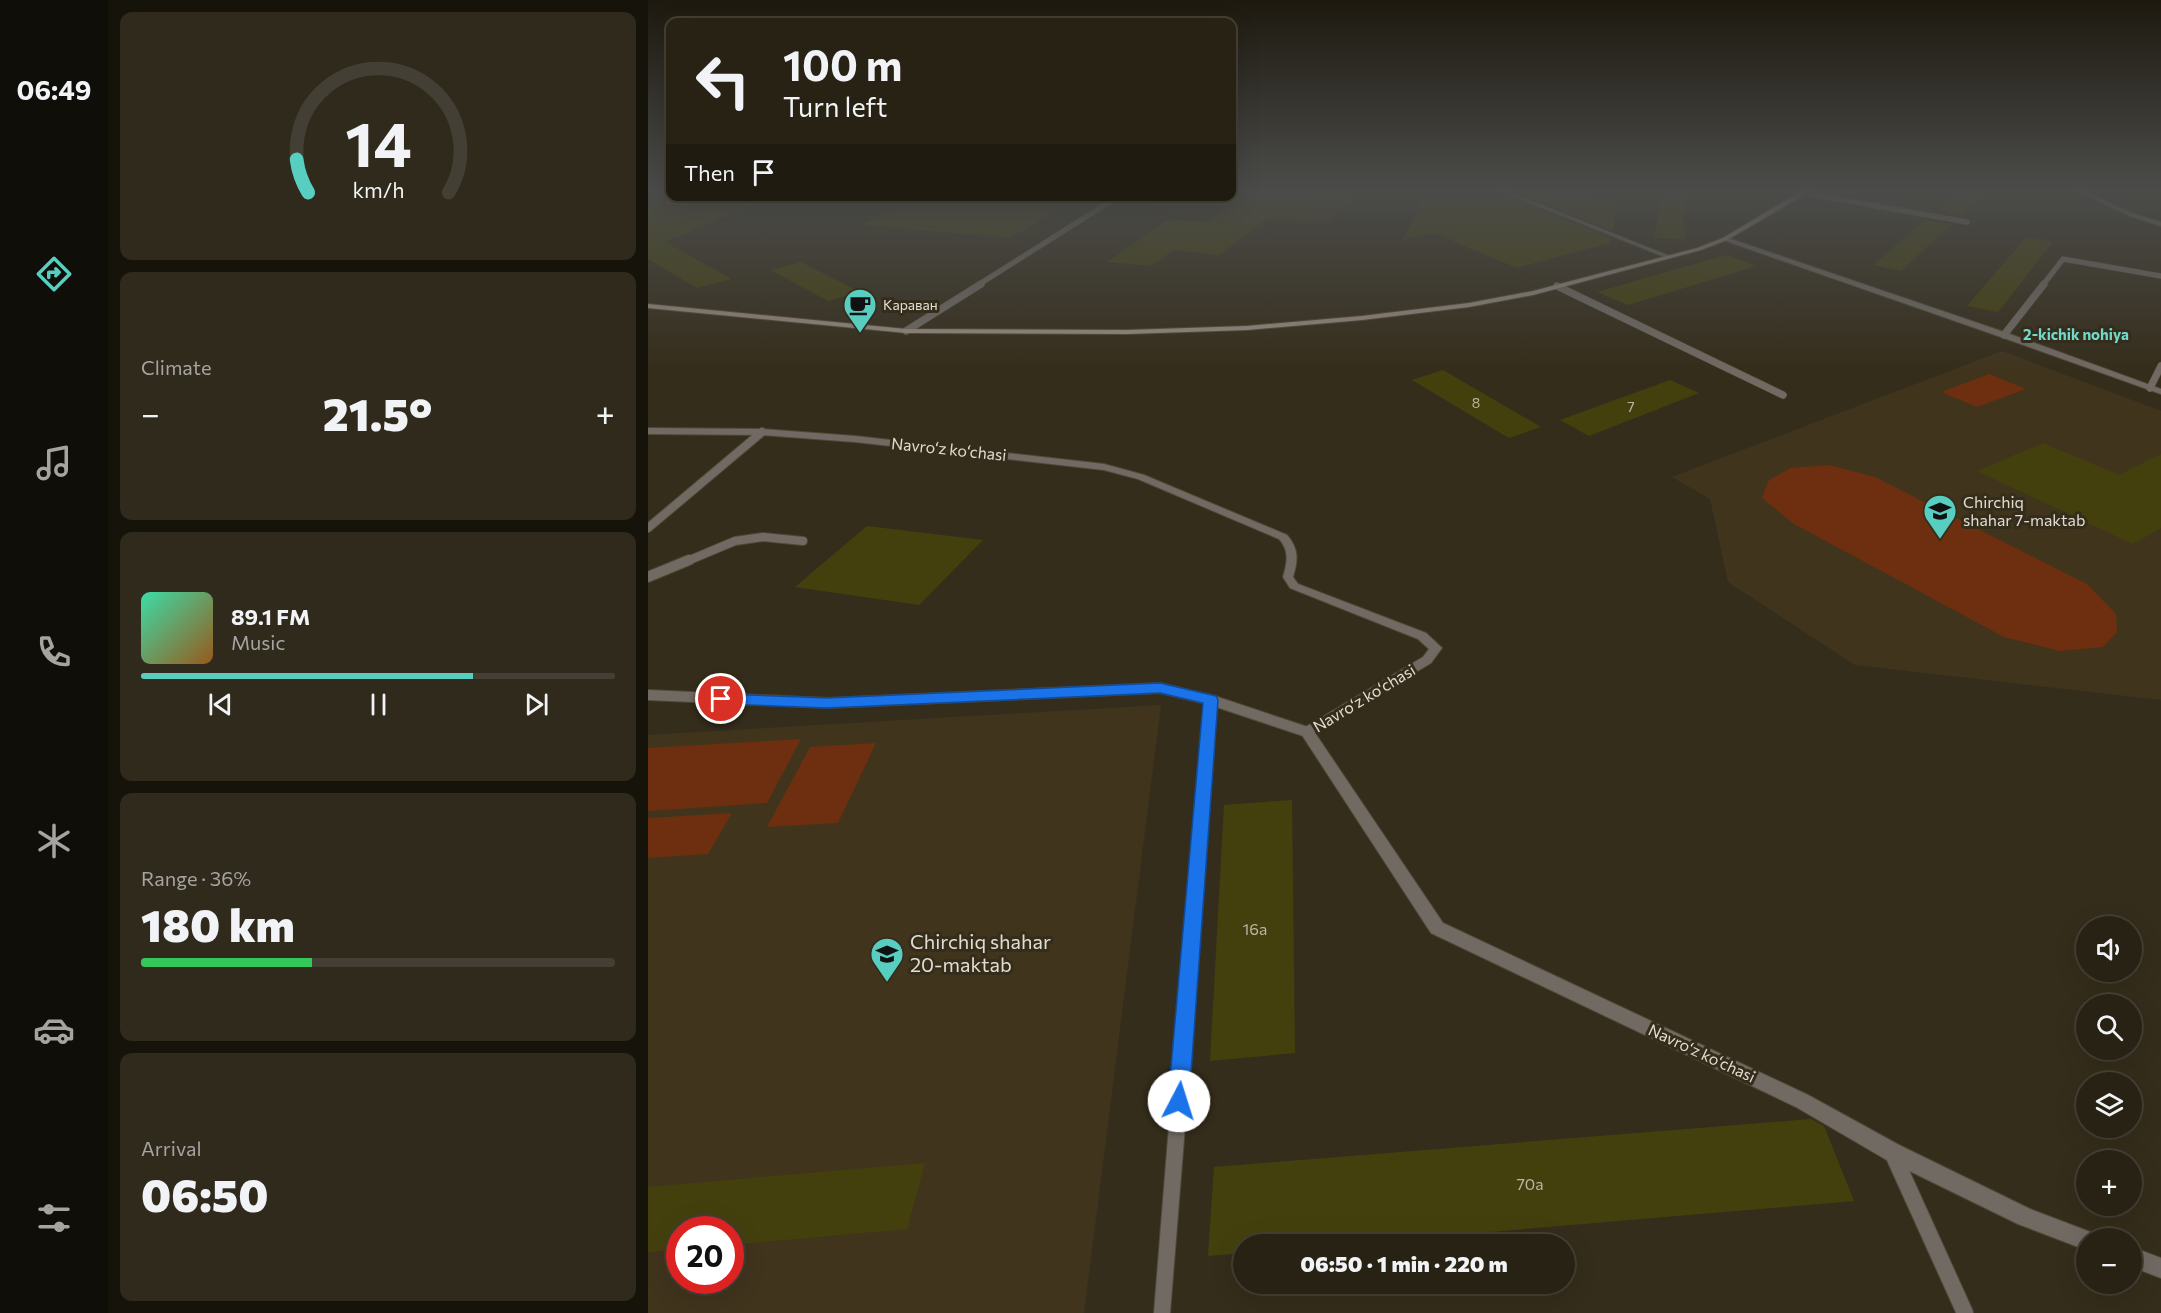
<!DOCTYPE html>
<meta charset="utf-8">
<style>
:root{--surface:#282214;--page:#302a1d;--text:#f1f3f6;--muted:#a5a4a0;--line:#443f34;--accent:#58cec0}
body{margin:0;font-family:Commissioner,sans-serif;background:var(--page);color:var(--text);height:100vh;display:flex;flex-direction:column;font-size:22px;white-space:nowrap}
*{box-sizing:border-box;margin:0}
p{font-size:20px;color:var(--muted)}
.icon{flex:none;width:33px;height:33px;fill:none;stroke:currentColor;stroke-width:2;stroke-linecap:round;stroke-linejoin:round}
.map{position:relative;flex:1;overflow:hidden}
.drawer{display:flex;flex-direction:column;gap:12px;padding:12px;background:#16130b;width:540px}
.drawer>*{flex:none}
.top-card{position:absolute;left:18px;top:18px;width:570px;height:183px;border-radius:12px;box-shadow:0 6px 24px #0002,0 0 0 2px var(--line);background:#282214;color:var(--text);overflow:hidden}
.fabs{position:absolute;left:1428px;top:916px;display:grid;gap:12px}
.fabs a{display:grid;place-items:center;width:66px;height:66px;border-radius:50%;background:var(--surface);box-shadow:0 6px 24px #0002,0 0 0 2px var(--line);font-size:30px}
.speed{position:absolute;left:18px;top:1216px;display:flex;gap:12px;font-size:30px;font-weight:700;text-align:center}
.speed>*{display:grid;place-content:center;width:78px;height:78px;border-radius:50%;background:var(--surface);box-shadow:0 6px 24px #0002,0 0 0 2px var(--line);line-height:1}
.speed .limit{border:9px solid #d22;background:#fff;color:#111}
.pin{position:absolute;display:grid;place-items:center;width:51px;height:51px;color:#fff;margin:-26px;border:3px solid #fff;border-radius:50%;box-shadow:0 2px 6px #0007}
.me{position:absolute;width:66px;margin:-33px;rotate:5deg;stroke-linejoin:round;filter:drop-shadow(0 0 4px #0008)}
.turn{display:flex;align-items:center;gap:21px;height:126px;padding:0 18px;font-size:27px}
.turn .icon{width:78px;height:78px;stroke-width:2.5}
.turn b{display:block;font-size:42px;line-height:51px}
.then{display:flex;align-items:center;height:57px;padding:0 18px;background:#0003;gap:12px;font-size:22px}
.big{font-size:45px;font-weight:800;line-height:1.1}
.drawer .widget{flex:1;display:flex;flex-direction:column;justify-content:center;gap:9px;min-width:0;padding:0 21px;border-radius:12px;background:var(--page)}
.drawer .dial{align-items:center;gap:0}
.dial svg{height:156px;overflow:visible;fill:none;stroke:var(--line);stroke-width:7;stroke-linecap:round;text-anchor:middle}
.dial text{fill:var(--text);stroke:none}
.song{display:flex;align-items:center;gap:18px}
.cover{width:72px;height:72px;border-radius:9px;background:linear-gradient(135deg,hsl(160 70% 55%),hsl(30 70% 35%))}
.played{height:6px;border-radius:3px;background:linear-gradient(90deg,var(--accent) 70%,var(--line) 70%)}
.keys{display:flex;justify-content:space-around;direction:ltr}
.heat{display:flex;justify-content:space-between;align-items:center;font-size:33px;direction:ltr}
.charge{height:9px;border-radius:4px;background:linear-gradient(90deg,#34c759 36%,var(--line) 0)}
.trip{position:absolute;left:585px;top:1234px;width:342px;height:60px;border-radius:30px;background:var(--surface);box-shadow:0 6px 24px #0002,0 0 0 2px var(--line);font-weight:800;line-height:60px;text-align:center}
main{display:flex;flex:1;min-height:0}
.tabs{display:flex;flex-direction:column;width:108px;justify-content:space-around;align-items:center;background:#100e08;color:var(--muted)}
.tabs .icon{width:42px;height:42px}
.tabs .current{color:var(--accent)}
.tabs b{font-size:27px;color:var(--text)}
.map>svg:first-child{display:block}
.built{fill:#40341d;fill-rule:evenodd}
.green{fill:#6d2f0f}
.building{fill:#44400e}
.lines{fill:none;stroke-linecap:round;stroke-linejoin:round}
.lane-far5-casing{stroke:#514938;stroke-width:6}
.lane-far4-casing{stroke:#514938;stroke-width:8}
.lane-far3-casing{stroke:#514938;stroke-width:10}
.lane-far2-casing{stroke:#514938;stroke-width:12}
.lane-far1-casing{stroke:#514938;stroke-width:15}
.lane-casing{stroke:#514938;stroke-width:18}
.street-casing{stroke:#514938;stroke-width:2}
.secondary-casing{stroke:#514938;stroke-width:2}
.lane-far5{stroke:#716a63;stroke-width:5}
.lane-far4{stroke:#716a63;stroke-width:7}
.lane-far3{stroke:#716a63;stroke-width:8}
.lane-far2{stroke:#716a63;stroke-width:10}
.lane-far1{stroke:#716a63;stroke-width:14}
.lane{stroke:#716a63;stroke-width:16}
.street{fill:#716a63;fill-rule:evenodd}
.secondary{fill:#978b80;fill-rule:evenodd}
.route{fill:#1a73e8;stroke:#114b97;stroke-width:1.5}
.labels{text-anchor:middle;stroke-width:6;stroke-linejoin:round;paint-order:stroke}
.far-poi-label{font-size:14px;fill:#e2dcd1;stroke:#352d1b;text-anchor:start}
.number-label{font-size:14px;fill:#bab5a0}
.far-neighbourhood-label{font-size:15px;font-weight:bold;fill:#70d9cb;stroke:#352d1b}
.street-label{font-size:16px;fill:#e2dcd1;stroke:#352d1b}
.poi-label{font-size:16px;fill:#e2dcd1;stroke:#352d1b;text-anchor:start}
.near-number-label{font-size:16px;fill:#bab5a0}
.near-poi-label{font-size:20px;fill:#e2dcd1;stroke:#352d1b;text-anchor:start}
</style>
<main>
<nav class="tabs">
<b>06:49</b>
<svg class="icon current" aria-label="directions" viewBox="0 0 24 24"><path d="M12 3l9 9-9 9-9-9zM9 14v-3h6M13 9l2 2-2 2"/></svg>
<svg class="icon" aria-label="music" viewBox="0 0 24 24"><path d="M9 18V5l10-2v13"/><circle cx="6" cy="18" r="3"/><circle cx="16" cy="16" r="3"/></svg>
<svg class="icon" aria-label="phone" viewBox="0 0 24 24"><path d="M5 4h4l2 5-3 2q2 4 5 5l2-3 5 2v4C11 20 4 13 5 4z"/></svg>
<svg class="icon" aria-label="climate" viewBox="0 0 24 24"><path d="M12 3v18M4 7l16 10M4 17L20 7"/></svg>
<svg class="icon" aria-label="car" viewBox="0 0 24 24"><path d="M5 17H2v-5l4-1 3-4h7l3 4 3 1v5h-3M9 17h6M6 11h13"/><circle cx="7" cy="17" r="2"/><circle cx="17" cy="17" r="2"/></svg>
<svg class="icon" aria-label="filters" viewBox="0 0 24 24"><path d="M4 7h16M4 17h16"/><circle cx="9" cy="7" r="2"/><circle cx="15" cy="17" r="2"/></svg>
</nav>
<section class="drawer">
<div class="widget dial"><svg viewBox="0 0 100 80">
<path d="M14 69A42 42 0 1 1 86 69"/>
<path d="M14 69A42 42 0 0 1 8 52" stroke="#58cec0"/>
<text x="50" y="56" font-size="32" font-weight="700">14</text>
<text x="50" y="72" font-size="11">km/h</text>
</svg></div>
<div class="widget"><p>Climate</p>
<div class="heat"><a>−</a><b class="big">21.5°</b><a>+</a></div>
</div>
<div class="widget">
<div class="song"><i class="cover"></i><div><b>89.1 FM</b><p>Music</p></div></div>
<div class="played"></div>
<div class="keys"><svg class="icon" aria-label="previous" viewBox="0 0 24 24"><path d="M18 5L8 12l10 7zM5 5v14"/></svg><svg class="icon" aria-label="pause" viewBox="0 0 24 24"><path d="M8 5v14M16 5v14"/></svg><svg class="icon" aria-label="next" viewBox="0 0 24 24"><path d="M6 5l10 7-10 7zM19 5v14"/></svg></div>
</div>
<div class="widget"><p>Range · 36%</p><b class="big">180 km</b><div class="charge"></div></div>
<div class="widget"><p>Arrival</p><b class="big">06:50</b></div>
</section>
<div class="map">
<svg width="1513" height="1313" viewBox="0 0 1513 1313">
<rect width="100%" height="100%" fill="#352d1b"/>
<g class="built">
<polygon points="584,188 716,188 682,224 494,209 513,197 584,196"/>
<polygon points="1354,351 1513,411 1513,700 1207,665 1080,582 1062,499 1024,477"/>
<path d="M513,705l-77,608h-436v-578zM32,1230h50v51h-50z"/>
</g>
<g class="green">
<polygon points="1341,374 1378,389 1329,407 1293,392"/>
<polygon points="1181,465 1227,477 1439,584 1468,614 1469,632 1455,647 1412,651 1356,637 1146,524 1114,498 1121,480 1143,468"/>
<polygon points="153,739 119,803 0,811 0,748"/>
<polygon points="228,743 190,823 119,827 162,747"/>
<polygon points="84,813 60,854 0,858 0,818"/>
</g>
<g class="building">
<polygon points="584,188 686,190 656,217 623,215 572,255 525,250 504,266 459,262 520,219 559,222 584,203"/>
<polygon points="863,188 947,188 942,203 969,205 965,231 862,190"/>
<polygon points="1015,188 1038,188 1035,220 1038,239 1006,238"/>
<polygon points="1314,188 1344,188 1313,216 1286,211"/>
<polygon points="15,196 113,202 17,242 84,279 49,288 0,259 0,202"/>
<polygon points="273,196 323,196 421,204 362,238 211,225"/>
<polygon points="859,196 963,238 962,243 869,268 786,233 754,240 776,199 814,201 834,197 854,205"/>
<polygon points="1277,220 1304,224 1253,271 1225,265"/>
<polygon points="1378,237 1405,242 1350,312 1319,306"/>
<polygon points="1078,255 1109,266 980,305 949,292"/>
<polygon points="153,262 212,292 180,301 122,270"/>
<polygon points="795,370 893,427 861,438 764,380"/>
<polygon points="1022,380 1051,393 941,436 912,420"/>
<polygon points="1395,443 1471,475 1513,454 1513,528 1485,544 1329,471"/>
<polygon points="219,526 335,540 271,605 147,587"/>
<polygon points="644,800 647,1053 562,1061 576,805"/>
<polygon points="1163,1119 1176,1126 1206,1201 689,1245 596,1245 596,1253 560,1256 566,1167"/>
<polygon points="277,1163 259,1229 82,1245 82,1230 32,1230 32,1249 0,1252 0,1187"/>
</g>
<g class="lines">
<g class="lane-far5-casing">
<g id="lane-far5">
<polyline points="1156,193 1319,222"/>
<polyline points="330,285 471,196"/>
<polyline points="1395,285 1415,259 1513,276"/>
</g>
</g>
<g class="lane-far4-casing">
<g id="lane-far4">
<polyline points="909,286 1135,395"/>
<polyline points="258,331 333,284"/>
<polyline points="1356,335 1396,284"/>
<polyline points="1502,388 1513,366"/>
</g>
</g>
<g class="lane-far3-casing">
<g id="lane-far3">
<polyline points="0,528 114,432"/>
<polyline points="37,562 87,541 115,537 155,541"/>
</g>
</g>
<g class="lane-far2-casing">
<g id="lane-far2">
<polyline points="0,577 41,560"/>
<polyline points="0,695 179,703 512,688 563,700 659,732"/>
<polyline points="558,757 563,700"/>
</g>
</g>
<g class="lane-far1-casing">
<polyline id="lane-far1" points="539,1003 559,755"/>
</g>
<g class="lane-casing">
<g id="lane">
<polyline points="1244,1152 1317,1313"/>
<polyline points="514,1313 539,1001"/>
</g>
</g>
<g class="street-casing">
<g id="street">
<polygon points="845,188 851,188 1024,257 1019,258"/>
<polygon points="1422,188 1429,188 1486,214 1513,222 1513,226 1482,216"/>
<polygon points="1077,237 1359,333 1513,389 1513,394 1353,337 1075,240"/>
<path d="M0,428l114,1 93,7 249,28 40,11 143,60c12,14 11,25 6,42l5,7 128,49 16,15 -11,15 -116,70 128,190 365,172 91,50 131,64 63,24 3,6h-10v11l-68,-26 -133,-65 -89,-52 -365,-174 -131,-201 2,-3 121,-72 6,-8 -11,-10 -128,-51 -7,-11c4,-14 7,-26 -4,-38l-141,-60 -34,-9 -249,-28 -93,-7 -114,-1z"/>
<polygon points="1484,1247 1513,1258 1513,1278 1484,1267"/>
</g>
</g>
<g class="secondary-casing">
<polygon id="secondary" points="1158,188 1164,188 1158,194 1079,240 1053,250 885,295 821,307 714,320 599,330 479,334 258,333 0,308 0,304 258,329 479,330 599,326 714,316 821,303 885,291 1049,248 1075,238"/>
</g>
<use href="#lane-far5" class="lane-far5"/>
<use href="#lane-far4" class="lane-far4"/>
<use href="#lane-far3" class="lane-far3"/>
<use href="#lane-far2" class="lane-far2"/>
<use href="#lane-far1" class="lane-far1"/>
<use href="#lane" class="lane"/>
<use href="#street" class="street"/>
<use href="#secondary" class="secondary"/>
</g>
<linearGradient id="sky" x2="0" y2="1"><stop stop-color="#1d190f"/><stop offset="0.51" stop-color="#4b4c4a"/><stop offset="1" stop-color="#4b4c4a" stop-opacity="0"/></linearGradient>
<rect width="1513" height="372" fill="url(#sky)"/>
<polygon class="route" points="512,683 568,696 570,700 541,1101 538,1108 531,1111 523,1108 520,1101 555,703 512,693 179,708 73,704 66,699 73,694 179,698"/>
<defs>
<g id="cafe-pin" transform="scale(1.725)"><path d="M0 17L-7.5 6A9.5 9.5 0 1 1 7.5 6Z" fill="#58cec0" stroke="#352d1b"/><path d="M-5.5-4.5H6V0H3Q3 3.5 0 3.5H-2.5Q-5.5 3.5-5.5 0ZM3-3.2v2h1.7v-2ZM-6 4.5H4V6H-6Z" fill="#111"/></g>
<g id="school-pin" transform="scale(1.725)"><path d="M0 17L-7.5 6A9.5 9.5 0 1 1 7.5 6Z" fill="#58cec0" stroke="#352d1b"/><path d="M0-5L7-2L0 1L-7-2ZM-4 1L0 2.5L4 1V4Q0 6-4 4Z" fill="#111"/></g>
</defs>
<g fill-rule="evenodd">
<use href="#cafe-pin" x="212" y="305"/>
<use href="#school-pin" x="1292" y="511"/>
<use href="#school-pin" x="239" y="954"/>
</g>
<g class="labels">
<g class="far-poi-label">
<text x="235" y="310">Караван</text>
</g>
<g class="number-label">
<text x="828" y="408">8</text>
<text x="983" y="412">7</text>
</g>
<g class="far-neighbourhood-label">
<text x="1428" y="340">2-kichik nohiya</text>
</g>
<g class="street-label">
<text transform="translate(301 449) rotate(6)" y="6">Navro‘z ko‘chasi</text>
<text transform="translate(716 698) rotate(-31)" y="6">Navro‘z ko‘chasi</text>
<text transform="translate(1054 1053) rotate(25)" y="6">Navro‘z ko‘chasi</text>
</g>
<g class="poi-label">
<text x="1315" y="508">Chirchiq<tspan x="1315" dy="18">shahar 7-maktab</tspan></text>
</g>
<g class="near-number-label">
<text x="607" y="935">16a</text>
<text x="882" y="1190">70a</text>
</g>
<g class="near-poi-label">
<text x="262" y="949">Chirchiq shahar<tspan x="262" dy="23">20-maktab</tspan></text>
</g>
</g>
</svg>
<div class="fabs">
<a><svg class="icon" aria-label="sound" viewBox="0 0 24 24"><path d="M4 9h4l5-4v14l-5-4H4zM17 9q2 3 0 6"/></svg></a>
<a><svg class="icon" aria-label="search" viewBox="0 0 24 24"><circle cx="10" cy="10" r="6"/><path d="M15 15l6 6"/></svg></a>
<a><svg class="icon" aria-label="layers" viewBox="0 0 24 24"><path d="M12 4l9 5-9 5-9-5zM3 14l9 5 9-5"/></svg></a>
<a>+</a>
<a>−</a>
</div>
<div class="speed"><div class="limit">20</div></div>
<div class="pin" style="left:73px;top:699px;background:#d93025"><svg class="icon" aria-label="arrive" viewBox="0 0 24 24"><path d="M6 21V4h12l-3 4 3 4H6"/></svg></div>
<svg class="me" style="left:531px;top:1101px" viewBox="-20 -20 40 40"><circle r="19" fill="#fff"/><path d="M0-13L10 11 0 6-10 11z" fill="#1a73e8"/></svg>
<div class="trip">06:50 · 1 min · 220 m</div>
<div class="top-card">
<div class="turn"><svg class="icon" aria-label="left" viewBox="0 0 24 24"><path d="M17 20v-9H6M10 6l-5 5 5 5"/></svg><div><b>100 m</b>Turn left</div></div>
<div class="then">Then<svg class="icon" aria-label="arrive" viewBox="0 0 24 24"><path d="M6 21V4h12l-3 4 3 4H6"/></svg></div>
</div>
</div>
</main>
